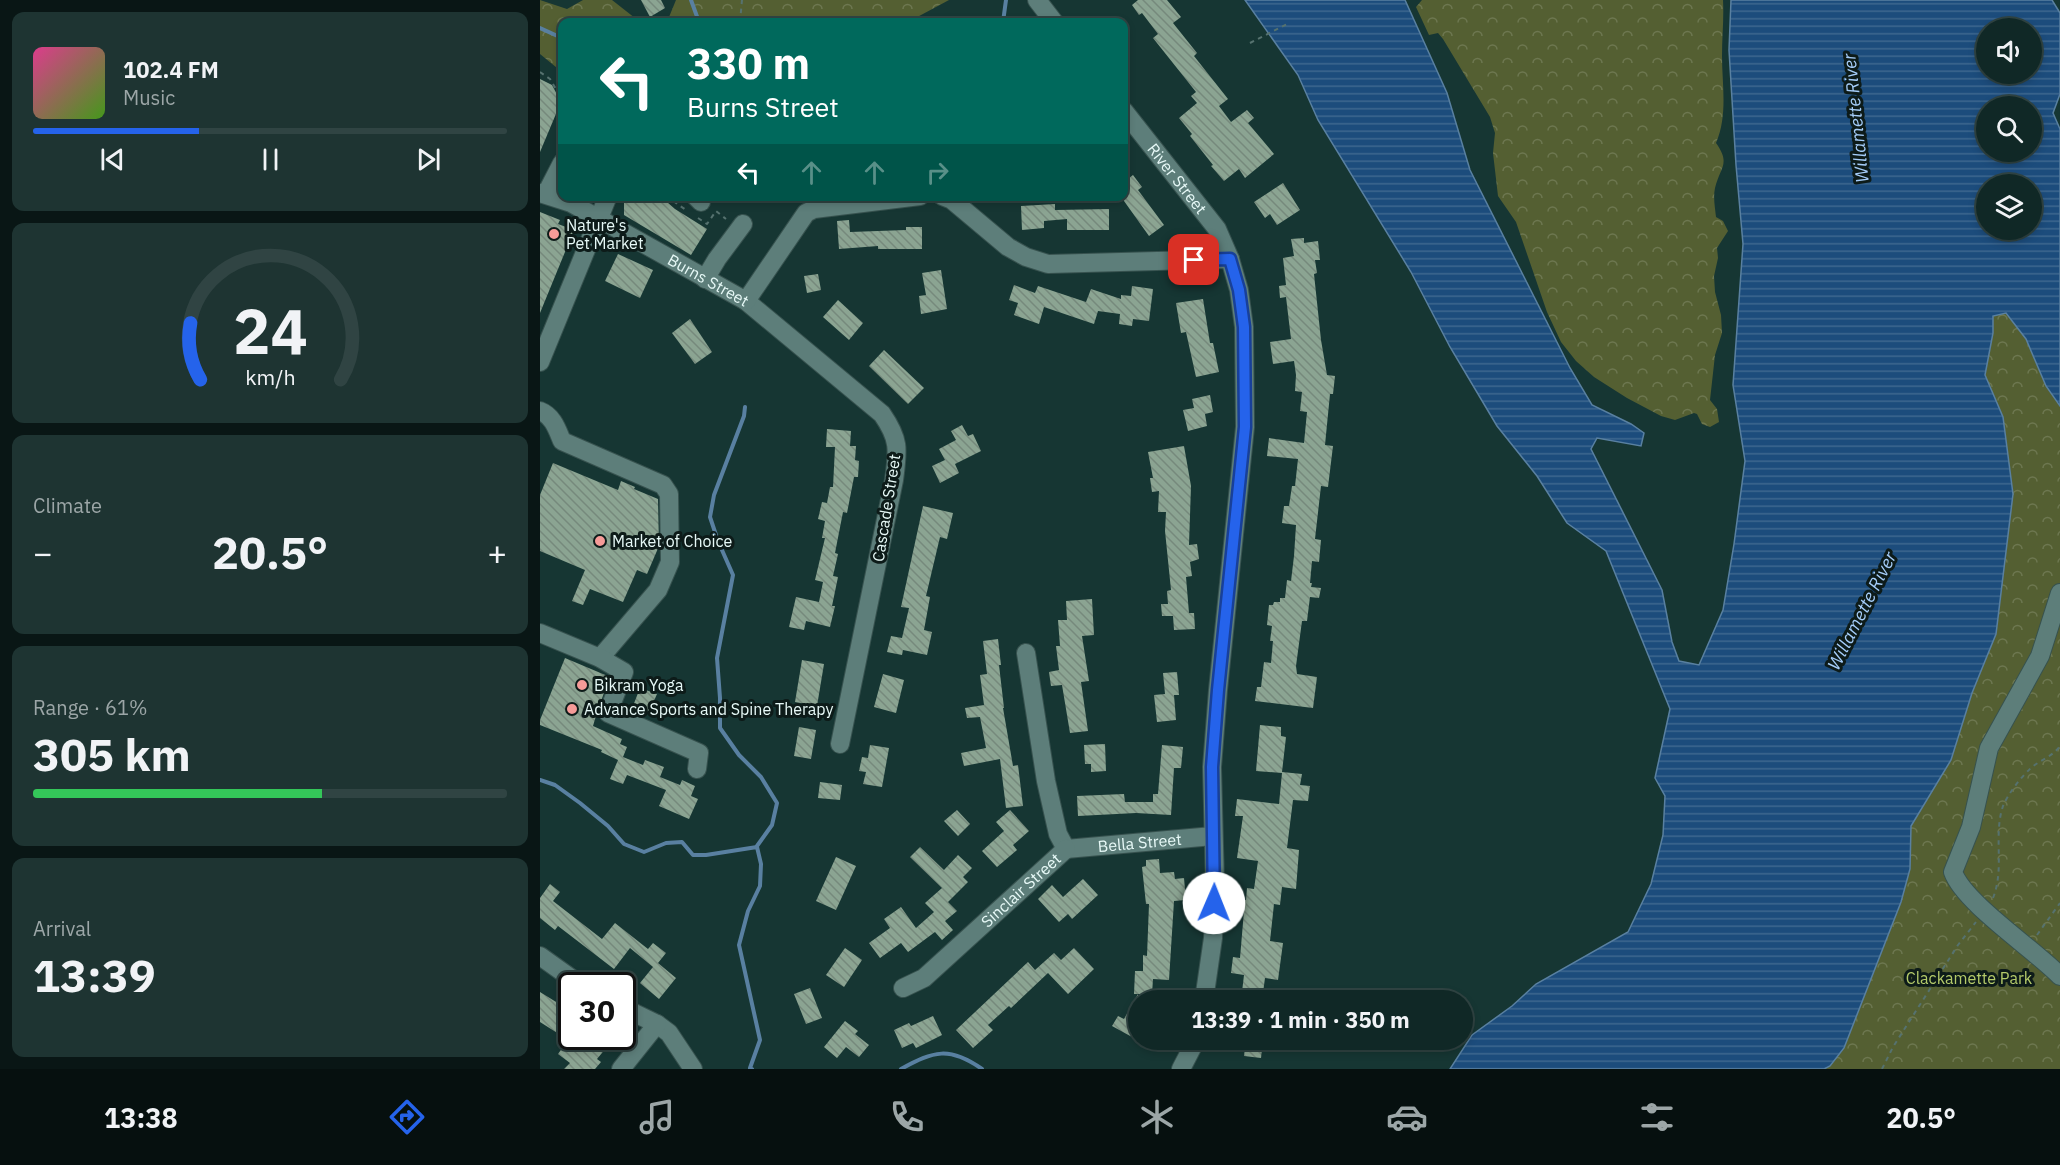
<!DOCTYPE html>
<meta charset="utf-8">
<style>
:root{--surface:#102826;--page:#1e3432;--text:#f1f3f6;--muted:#9ca6a7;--line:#304443;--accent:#2563eb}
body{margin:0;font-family:"IBM Plex Sans",sans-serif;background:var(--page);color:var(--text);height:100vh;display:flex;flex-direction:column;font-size:22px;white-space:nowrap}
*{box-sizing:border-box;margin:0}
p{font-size:20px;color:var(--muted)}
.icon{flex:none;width:33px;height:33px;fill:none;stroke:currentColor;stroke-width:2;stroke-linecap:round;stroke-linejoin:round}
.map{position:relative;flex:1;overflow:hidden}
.details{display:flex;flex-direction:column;gap:12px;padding:12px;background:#091615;width:540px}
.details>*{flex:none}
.hud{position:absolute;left:18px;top:18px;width:570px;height:183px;border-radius:12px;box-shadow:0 3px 9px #0003,0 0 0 2px var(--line);background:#00695c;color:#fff;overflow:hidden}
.fabs{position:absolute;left:1436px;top:18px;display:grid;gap:12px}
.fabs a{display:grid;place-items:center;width:66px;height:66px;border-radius:50%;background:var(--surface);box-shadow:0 3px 9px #0003,0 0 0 2px var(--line);font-size:30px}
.speed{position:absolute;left:18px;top:972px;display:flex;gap:12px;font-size:30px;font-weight:700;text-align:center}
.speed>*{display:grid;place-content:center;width:78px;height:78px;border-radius:50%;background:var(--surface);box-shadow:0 3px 9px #0003,0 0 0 2px var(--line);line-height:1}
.speed .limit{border:3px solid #111;border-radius:9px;background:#fff;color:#111}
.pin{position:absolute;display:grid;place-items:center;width:51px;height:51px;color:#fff;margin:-26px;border-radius:12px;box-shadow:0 3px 9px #0006}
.me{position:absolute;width:66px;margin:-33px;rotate:1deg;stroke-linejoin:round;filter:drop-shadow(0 0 4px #0008)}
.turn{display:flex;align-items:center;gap:21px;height:126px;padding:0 30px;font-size:27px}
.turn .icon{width:78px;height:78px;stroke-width:2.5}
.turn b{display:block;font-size:42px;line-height:51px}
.lanes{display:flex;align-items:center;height:57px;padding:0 30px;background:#0003;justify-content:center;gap:30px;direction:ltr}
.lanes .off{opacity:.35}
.big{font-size:45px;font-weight:700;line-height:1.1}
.details .tile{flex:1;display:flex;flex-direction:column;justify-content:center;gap:9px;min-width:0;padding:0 21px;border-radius:12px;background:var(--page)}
.details .dial{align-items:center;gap:0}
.dial svg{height:156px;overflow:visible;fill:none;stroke:var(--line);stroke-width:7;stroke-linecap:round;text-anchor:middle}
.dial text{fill:var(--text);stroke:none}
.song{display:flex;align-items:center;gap:18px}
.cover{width:72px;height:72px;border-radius:9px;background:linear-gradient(135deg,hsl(330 70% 55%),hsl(100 70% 35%))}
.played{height:6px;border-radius:3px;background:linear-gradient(90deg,var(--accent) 35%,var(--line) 35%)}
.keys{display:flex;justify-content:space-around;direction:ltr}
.heat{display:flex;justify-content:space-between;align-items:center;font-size:33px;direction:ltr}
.charge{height:9px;border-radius:4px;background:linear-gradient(90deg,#34c759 61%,var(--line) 0)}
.trip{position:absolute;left:588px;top:990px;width:345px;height:60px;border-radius:30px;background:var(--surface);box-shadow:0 3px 9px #0003,0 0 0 2px var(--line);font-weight:700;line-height:60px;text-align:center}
.menu{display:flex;height:96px;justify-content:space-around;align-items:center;background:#06100f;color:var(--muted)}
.menu .icon{width:42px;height:42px}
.menu .selected{color:var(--accent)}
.menu b{font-size:27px;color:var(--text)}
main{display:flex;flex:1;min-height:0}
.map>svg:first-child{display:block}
.forest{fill:url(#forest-crowns)}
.water{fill:url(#water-rules);stroke:#5980a1;stroke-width:1.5;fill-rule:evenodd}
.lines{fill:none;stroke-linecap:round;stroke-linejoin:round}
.stream{stroke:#5980a1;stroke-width:4}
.building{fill:url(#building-back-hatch)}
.minor-casing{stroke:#37524f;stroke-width:20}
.path{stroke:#56726f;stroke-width:2;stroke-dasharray:4.5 4.5;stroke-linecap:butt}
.minor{stroke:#5d7e7a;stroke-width:18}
.route-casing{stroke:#184099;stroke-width:15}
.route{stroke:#2563eb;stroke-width:10}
.poi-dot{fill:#f59b98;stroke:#0d1b19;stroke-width:2}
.labels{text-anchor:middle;stroke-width:6;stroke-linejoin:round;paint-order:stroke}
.street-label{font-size:16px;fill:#e7f9f7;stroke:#0d1b19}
.poi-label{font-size:16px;fill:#e7f9f7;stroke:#0d1b19;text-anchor:start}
.park-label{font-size:16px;fill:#b4cb6a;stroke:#0d1b19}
.water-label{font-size:18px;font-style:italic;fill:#a5cdf9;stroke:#0d1b19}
</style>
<main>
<section class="details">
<div class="tile">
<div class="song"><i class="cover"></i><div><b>102.4 FM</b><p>Music</p></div></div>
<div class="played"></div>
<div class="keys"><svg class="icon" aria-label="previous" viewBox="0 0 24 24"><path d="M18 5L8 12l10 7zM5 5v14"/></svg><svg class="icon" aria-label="pause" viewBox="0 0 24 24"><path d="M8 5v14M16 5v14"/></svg><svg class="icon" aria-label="next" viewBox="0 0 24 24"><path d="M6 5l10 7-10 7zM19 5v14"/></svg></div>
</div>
<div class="tile dial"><svg viewBox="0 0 100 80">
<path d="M14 69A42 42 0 1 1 86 69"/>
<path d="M14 69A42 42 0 0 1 9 40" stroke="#2563eb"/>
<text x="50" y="56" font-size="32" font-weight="700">24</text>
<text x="50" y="72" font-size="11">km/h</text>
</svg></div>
<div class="tile"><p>Climate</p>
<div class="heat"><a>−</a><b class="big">20.5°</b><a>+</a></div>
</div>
<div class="tile"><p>Range · 61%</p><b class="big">305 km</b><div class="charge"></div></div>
<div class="tile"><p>Arrival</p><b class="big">13:39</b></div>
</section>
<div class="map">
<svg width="1520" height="1069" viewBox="0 0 1520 1069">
<defs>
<pattern id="forest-crowns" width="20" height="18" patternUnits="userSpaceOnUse" patternTransform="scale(1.5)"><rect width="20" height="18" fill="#545f32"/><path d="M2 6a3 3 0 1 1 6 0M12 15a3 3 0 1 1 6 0" fill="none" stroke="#6d7750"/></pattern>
<pattern id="water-rules" width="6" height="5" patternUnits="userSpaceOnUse" patternTransform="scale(1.5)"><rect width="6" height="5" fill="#1c4c7c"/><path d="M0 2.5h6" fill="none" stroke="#3d678f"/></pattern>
<pattern id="building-back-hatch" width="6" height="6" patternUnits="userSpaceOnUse" patternTransform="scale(1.5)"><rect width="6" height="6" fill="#8ba492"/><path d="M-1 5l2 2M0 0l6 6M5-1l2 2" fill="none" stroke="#76897c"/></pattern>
</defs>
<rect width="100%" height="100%" fill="#163633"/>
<g class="forest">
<polygon points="0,0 27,9 43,0 72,0 100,22 22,22 22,72 0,54"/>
<polygon points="136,0 409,0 368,22 127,22"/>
<path d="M882,0h301c1,19 -1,37 -1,56 0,29 6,59 -6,87 15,21 4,24 -1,45 -2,9 0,20 1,29l7,4 5,10 -11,17 1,10 -4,18 1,16 6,23 1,18 -7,22 -5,45 7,9 2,13 -9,5 -8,-3 -5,-10 -3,-1 -19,7 -14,-4 -34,-18 -33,-21 -18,-16 -15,-19 -14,-30 -31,-90 -18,-26 -5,-43 2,-20 -5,-16 -47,-78 -5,-6 -9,2 -13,-28z"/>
<polygon points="1466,313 1486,339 1506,386 1520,406 1520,1069 1284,1069 1290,1066 1370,869 1371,826 1411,760 1432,693 1456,634 1473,494 1463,417 1445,375 1453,333 1453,316"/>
</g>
<path class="water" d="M705,0h160l42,93 23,77 100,198 22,37 39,19 13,9 -3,13 -44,-8 -6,11 71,141 10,52 7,19 20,4 24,-55 11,-66 11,-83 -12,-76 10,-141 -7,-79 -7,-115 2,-50h321l8,13v81l-7,19 7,16v277l-14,-20 -20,-47 -20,-26 -13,3v17l-8,42 18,42 10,77 -17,140 -24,59 -21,67 -40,66 -1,43 -9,33 -57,146 -14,18 -6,3h-374l22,-34 40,-29 24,-22 92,-52 23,-48 12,-49 2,-39 -10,-18 15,-69 -64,-158 -39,-28 -30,-47 -40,-50 -47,-79 -39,-75 -93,-152 -20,-45zM1446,28h45v46h-45zM1446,106h45v46h-45zM1446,184h45v46h-45z"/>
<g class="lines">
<g class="stream">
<polyline points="151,0 159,22"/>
<polyline points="463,22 466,0"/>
<polyline points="0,28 22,38"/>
<polyline points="205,407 204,416 174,495 170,517 178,541 193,575 177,658 180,698 180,728 199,755 221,777 237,803 232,825 217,846"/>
<polyline points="0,780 15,785 40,803 68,826 84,844 104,852 126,843 142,842 153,855 166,855 217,847 221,864 220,886 208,911 199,945 220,1040 210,1068 212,1069"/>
<path d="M361,1069c33,-18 48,-23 81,0"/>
</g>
</g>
<g class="building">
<polygon points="101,0 121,0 125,8 110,17"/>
<polygon points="598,0 627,0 641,17 633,23 657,53 654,56 688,99 679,106 691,122 707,110 714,118 708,123 734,154 705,178 699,169 684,181 671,166 673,165 650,136 652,134 639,118 657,103 651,96 656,92 613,38 618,34 602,13 599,15 592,5"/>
<polygon points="0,79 12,85 21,102 0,152"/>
<polygon points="593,175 602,187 598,190 624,225 609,236 584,201 584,182"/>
<polygon points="743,183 760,210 737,225 730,214 725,218 714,202"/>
<polygon points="84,196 120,196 135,209 167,229 151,255 84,215"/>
<polygon points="515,204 515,210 569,209 569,230 527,230 527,219 504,221 504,228 482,230 481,206"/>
<polygon points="0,212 20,220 18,224 34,230 0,313"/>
<polygon points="309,220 310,232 366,230 366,227 382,227 382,249 338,249 338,246 299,249 297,221"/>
<polygon points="764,238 764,243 778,241 780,260 775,260 777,273 774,274 781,340 787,375 795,376 793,394 790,394 785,445 793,446 788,487 781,486 775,539 781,540 779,562 772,561 770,583 772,583 771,587 781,588 779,598 770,597 767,621 762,621 756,666 757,674 777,677 773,708 715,701 717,687 721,687 724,662 731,663 733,641 730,641 732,626 727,625 729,605 733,605 734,602 740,602 740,598 745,598 747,580 751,581 754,556 756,525 742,523 744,506 749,506 752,486 755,486 758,459 727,456 729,438 764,443 767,412 760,411 762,392 755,391 756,375 754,361 733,364 730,342 751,339 746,297 740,298 739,286 746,285 743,258 754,256 751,239"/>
<polygon points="78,254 113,270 100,298 65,281"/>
<polygon points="401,270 407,309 381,314 379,296 386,295 382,273"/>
<polygon points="278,274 281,290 267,293 264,276"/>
<polygon points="474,285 495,293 498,286 546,302 551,289 581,299 581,295 591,296 592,286 613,289 609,321 593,319 592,326 579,324 580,314 558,311 554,324 504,307 499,324 474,315 478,303 469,300"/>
<polygon points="663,299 670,343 673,343 679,372 656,377 646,332 641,333 636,303"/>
<polygon points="298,300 323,323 309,340 283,317"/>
<polygon points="150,319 172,352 155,364 132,333"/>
<polygon points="344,350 384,388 368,404 329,366"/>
<polygon points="670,395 673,412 665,414 667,426 648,431 643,410 654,408 652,399"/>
<polygon points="422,425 428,436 433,434 441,451 415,464 419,473 400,483 392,466 405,460 399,449 416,440 411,431"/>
<polygon points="287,429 311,431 310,446 316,446 315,460 319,461 318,477 314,477 307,513 303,512 295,553 298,554 293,576 298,577 292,606 295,606 290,627 266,621 264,630 249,627 256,597 279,602 283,582 275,580 285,538 282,538 285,521 278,519 282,502 287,503 290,487 293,487 295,447 286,447"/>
<polygon points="644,446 651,486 649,545 657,544 659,559 650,562 652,576 646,577 649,613 654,613 655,629 634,630 633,616 622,616 621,604 628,604 627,591 631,590 625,531 626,512 618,512 619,491 612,492 610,478 613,478 608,452"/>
<polygon points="13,463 78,490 81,481 95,487 94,489 118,499 119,546 107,574 97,570 83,602 50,589 43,605 32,601 45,570 0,551 0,495"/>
<polygon points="383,506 413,513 407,539 400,537 386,596 390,597 384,630 392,632 387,655 363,650 362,655 347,652 351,636 362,638 369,608 361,607"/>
<polygon points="552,599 554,635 542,636 549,681 541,682 548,731 530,733 522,685 511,686 509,672 519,670 516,646 520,646 518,620 527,620 526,601"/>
<polygon points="458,639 461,665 459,665 464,708 463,708 473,766 478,765 483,806 466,808 460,759 424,766 421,753 446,748 440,717 427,718 425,708 444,705 440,675 447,674 443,641"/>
<polygon points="25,658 70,677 58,709 53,726 82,739 80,744 87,747 83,757 103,765 105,760 124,767 120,777 140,785 142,780 155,786 151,796 158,799 149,819 119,806 126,790 87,775 83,784 70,779 78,760 61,752 62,750 0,725 0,720"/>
<polygon points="262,660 284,664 277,706 255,702"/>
<polygon points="637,672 639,695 634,695 636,720 617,722 614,695 625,694 623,673"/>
<polygon points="343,674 364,680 356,713 334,707"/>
<polygon points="100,688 117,694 109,712 93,706"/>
<polygon points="720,725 741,727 741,736 746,737 742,772 762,774 760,785 770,786 768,801 753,800 747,848 759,850 756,889 742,887 740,905 734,904 730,941 743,943 738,980 725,978 722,1000 706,1000 707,993 702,992 704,975 691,973 693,957 700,958 704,911 700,911 701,899 706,900 707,888 714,889 718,861 697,858 703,816 695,816 697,799 739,804 742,773 716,771"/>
<polygon points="259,727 276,730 271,759 254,756"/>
<polygon points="565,744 566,771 551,772 551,764 545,764 544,745"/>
<polygon points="330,745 349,748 342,787 323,784 326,772 319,771 322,757 328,758"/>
<polygon points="622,745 643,747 641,768 634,768 631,815 596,813 538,816 537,796 584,794 585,802 613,802 613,794 618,794"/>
<polygon points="280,782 302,785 300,800 278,798"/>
<polygon points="417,810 430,824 418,836 404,821"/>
<polygon points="470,810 489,831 473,845 477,850 457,867 442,851 464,831 456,822"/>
<polygon points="380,847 404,870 418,855 432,868 423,877 428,882 408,902 417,911 405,921 413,930 402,940 395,932 368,952 361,943 340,958 329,943 350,928 344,919 361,907 376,928 394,912 385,903 402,888 370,857"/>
<polygon points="296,857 316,866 296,910 276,901"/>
<polygon points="619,859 620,873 634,872 635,879 644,878 646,900 634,901 629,980 613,979 612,994 594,994 595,971 603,971 603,955 607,956 609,904 606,904 602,867 606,866 606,860"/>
<polygon points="543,879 558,895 532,919 528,914 519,922 498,899 512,885 523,897"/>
<polygon points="10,884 20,892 13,901 62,939 75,923 108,949 113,943 126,953 118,963 136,978 119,999 100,983 113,967 90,948 74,969 18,926 15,930 0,918 0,898"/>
<polygon points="305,948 322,960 304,987 286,975"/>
<polygon points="534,948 554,969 528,994 508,973 471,1008 469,1006 448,1025 453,1030 433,1048 416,1030 488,962 495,970 514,953 521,960"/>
<polygon points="270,988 282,1018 266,1024 254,994"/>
<polygon points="0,992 21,1005 23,1002 32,1009 32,1023 22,1036 0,1022"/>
<polygon points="598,994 598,1027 592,1037 572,1026 578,1016 584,1019"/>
<polygon points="393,1016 402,1035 376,1048 373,1043 362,1048 354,1030 369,1023 371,1026"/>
<polygon points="305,1021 318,1031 315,1034 329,1045 319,1057 306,1047 297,1058 284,1047"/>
<polygon points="51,1036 76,1036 57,1059 61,1062 55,1069 24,1069 30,1063 18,1054 28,1040 40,1048"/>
<polygon points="706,1040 723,1040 721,1058 704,1056"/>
</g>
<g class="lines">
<g class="minor-casing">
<g id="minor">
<polyline points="497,0 514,22"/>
<path id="s1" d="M584,111l93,118 13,30 9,31 5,37 1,100 -27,263 -6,77 3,118 -2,53 -9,62"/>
<path id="s2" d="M0,193l31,10 175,98 136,113c18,26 16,36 12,66l-54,264"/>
<polyline points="6,194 22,163"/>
<polyline points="155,196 161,202"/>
<polyline points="402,196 412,200 468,247 486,257 508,264 690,259"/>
<polyline points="165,279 177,259 203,224"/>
<polyline points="206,301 266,213 274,209 380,196"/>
<polyline points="0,362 68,196"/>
<path d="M0,411c13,5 17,18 22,30l101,44 6,9 1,68 -12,28 -58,68"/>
<path d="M1520,593l-20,63 -51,92 -18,79 -18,45c11,31 81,77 107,104"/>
<polyline points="0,633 60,658 84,672 68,713 159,753 157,769"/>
<polyline points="486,653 506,781 518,834 526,849"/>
<path id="s3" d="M526,849l147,-13"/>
<polyline points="0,956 42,986"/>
<path id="s4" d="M363,988l21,-10 142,-129"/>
<polyline points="82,1007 117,1024 129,1033 153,1069"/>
<polyline points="81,1069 117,1024"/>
<polyline points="641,1069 656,1040"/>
</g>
</g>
<g class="path">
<polyline points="200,22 202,0"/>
<polyline points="710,43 749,23"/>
<polyline points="0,72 10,79 20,96 22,96"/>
<polyline points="126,196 146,210"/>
<polyline points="158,218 167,224 176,211 186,219"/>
<path d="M1453,898c12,-30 0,-62 10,-92 5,-12 18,-29 28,-38 9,-8 21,-11 29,-22"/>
<polyline points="1497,935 1520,903"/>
<polyline points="1342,1069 1353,1047 1418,945 1436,922"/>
</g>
<use href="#minor" class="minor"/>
</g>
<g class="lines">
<g class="route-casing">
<polyline id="route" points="654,260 690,259 699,290 704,327 705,427 678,690 672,767 674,903"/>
</g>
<use href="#route" class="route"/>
</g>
<g class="poi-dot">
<circle cx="14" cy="234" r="6"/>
<circle cx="60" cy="541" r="6"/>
<circle cx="42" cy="685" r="6"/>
<circle cx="32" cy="709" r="6"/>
</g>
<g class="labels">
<g class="street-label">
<text dy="6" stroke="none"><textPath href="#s1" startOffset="86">River Street</textPath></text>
<text dy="6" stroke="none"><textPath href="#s2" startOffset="190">Burns Street</textPath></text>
<text transform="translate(346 508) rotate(-81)" y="6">Cascade Street</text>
<text dy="6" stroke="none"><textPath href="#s3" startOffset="74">Bella Street</textPath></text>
<text dy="6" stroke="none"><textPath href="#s4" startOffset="154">Sinclair Street</textPath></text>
</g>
<g class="poi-label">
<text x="26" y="231">Nature's<tspan x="26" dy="18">Pet Market</tspan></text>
<text x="72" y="547">Market of Choice</text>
<text x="54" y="691">Bikram Yoga</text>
<text x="44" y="715">Advance Sports and Spine Therapy</text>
</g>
<g class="park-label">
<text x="1429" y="984">Clackamette Park</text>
</g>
<g class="water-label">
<text transform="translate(1316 118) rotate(-96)" y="6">Willamette River</text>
<text transform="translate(1322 611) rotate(-63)" y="6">Willamette River</text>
</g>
</g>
</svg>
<div class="fabs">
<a><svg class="icon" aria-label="sound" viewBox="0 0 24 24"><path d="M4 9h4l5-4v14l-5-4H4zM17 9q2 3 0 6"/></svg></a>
<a><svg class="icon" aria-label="search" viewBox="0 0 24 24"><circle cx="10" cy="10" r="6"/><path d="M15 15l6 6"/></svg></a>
<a><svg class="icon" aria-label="layers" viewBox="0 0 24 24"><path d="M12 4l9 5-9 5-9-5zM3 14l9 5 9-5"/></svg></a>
</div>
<div class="speed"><div class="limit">30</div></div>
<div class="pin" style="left:654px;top:260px;background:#d93025"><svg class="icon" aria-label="arrive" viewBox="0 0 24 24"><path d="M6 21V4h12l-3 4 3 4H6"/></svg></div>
<svg class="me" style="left:674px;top:903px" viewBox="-20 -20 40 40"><circle r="19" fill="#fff"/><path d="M0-13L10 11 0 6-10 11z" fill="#2563eb"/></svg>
<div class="trip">13:39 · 1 min · 350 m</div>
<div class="hud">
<div class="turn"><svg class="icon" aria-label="left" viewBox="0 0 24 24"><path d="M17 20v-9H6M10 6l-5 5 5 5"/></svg><div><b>330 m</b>Burns Street</div></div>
<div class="lanes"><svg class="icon" aria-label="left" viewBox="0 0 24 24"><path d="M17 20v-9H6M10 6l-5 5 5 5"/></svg><svg class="icon off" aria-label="ahead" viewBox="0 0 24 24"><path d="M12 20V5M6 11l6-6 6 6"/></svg><svg class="icon off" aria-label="ahead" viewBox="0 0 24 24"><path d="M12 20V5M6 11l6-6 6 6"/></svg><svg class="icon off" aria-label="right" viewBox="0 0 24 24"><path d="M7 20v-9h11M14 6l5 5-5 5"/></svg></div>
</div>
</div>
</main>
<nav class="menu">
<b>13:38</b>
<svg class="icon selected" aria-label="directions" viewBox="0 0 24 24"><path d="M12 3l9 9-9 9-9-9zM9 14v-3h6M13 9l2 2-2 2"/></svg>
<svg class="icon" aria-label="music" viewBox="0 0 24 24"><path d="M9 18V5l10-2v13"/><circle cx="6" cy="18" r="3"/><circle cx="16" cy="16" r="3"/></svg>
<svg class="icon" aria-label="phone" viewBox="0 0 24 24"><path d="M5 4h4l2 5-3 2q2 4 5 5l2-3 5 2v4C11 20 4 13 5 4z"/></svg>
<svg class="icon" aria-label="climate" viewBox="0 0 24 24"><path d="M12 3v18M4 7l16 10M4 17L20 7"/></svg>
<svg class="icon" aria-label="car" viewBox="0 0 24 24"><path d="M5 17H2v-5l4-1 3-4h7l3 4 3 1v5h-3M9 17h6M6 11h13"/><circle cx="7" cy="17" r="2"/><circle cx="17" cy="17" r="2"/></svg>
<svg class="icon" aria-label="filters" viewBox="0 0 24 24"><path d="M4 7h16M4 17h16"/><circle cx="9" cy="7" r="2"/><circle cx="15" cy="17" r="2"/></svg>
<b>20.5°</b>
</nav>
